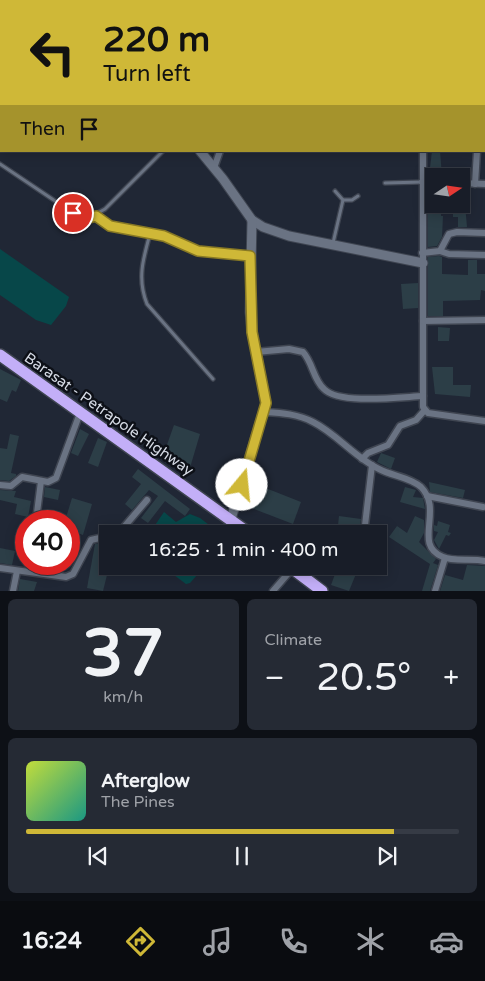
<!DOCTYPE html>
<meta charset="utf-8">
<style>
:root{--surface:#181d28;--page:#252a34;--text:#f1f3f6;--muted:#9fa2a8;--line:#363b45;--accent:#cfb837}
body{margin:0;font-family:"Varela Round",sans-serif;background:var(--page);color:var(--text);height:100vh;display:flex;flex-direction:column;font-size:19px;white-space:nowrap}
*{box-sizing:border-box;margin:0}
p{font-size:16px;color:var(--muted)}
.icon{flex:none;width:28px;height:28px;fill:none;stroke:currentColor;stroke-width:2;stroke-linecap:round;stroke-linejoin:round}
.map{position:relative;height:591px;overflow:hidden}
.sheet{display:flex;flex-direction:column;gap:8px;padding:8px;background:#0d1016;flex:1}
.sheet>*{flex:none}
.guide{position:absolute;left:0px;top:0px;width:485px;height:152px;box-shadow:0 2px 12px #0003,0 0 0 1px var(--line);background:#cfb837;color:#111;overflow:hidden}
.needle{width:32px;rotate:77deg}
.fabs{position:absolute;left:425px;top:168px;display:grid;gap:10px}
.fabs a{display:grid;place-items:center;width:45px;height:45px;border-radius:0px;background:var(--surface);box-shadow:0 2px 12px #0003,0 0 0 1px var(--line);font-size:25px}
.speed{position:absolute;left:15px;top:510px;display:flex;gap:10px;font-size:25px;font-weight:700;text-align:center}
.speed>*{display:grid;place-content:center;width:65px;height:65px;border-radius:50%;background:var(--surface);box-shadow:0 2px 12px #0003,0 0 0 1px var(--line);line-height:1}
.speed .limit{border:8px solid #d22;background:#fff;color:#111}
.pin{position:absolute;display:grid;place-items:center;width:42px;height:42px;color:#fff;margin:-21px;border:2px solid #fff;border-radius:50%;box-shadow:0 1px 5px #0007}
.me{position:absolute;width:55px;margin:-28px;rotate:17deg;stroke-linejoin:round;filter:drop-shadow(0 0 4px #0008)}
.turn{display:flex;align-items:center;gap:18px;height:105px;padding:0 20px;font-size:22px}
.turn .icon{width:65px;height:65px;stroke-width:2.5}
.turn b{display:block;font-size:35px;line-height:42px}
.then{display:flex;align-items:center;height:48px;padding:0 20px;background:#0003;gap:10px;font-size:19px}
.big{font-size:38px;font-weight:600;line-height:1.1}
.sheet .widget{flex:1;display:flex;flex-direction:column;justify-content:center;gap:8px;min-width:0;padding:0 18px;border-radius:8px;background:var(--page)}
.sheet .dial{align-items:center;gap:0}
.dial b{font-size:65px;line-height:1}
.song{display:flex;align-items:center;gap:15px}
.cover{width:60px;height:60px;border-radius:8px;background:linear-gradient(135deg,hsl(70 70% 55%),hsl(170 70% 35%))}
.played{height:5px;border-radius:2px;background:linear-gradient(90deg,var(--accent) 85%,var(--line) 85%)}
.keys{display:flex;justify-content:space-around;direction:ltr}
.heat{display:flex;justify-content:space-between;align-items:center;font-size:28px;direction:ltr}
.sheet .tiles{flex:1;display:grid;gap:8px;grid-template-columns:1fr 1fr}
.widget:last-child{grid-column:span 2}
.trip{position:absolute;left:99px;top:525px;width:288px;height:50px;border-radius:0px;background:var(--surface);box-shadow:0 2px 12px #0003,0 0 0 1px var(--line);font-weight:600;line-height:50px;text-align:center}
.tab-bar{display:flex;height:80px;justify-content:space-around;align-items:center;background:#0a0c10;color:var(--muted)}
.tab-bar .icon{width:35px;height:35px}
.tab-bar .on{color:var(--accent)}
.tab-bar b{font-size:22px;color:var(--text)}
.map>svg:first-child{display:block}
.water{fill:#074749}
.building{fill:#2c3e47}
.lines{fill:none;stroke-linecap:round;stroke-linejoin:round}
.lane-casing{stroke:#3f4551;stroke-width:5.5}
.street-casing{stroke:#3f4551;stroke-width:9}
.secondary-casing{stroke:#3f4551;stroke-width:11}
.highway-casing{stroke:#3f4551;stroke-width:14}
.lane{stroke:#6a7383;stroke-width:3}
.street{stroke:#6a7383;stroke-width:6}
.secondary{stroke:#6a7383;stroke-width:9}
.highway{stroke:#c3aff8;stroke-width:11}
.route-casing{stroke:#877824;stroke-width:12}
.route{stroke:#cfb837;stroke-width:9}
.labels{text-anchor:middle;stroke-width:5;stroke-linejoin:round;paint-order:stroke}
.street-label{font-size:15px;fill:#d5dae4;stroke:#0d1017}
</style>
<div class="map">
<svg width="485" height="591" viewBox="0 0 485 591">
<rect width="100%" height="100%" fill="#202735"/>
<g class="water">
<polygon points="0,249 69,297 66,306 51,325 36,320 0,295"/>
<polygon points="164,512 176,522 190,514 200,518 221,534 149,534"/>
<polygon points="162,566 205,566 190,583 186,584"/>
</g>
<g class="building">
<polygon points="432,151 440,151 442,176 429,176"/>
<polygon points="428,188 434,188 434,204 441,204 441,216 443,216 442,237 437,246 428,247"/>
<polygon points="453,204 465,204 467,227 458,227 458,217 453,217"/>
<polygon points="439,256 442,257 442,274 468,275 468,260 477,260 477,274 485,274 485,291 481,290 480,300 443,301 443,316 428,316 428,257"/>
<polygon points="418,283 418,308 403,309 401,284"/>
<polygon points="438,327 450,328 449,341 438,341"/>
<polygon points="432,367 453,367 453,385 471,385 470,397 435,394"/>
<polygon points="0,369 21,380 16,392 12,390 7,402 0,399"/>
<polygon points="174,425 200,434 189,471 175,466 176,461 163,456"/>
<polygon points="80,429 89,434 78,456 71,453"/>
<polygon points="10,434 19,436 11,473 16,474 16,476 9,481 0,480 0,448 7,449"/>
<polygon points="98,438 107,442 98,467 88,463"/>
<polygon points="381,453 395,458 391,469 377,462"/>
<polygon points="138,469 190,509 185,516 165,501 148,523 141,518 158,496 149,490 132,510 125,504 141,484 132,477"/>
<polygon points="429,482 465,490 463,498 430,492"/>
<polygon points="258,485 301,502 293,524 249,507"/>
<polygon points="45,487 60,490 58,500 44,497"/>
<polygon points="405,487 416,490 413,497 423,498 425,509 400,502"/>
<polygon points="0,490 16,491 14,497 31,501 28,517 15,514 17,504 0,500"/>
<polygon points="72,498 92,504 83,535 69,530 69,521 65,521"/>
<polygon points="339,516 361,519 360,527 338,525"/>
<polygon points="415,516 424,520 424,533 419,542 436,559 433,563 438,565 430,591 422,591 430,564 389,537 397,526 407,533"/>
<polygon points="438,521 450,525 448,532 451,533 449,536 446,535 439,549 434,540 438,532 434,531 434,525 437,526"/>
<polygon points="102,543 108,544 109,567 103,591 87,588 95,544"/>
<polygon points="0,548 15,551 12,565 0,563"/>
<polygon points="467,565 485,566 485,591 440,591 445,575 463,580"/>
<polygon points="338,566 358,569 349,591 331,585"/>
<polygon points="20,579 37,582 34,591 18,591"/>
</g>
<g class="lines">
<g class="lane-casing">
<g id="lane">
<polyline points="316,0 317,1"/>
<polyline points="62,1 63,0"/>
<polyline points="108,1 108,0"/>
<polyline points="336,1 336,0"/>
<polyline points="0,164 73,213 89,218 105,209 163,151"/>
<polyline points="385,183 422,182"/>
<polyline points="335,191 343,200 352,200 358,196"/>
<polyline points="97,216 110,226 164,237 198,251 250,256"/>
<path d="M150,234c-7,25 -13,45 -3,70l66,75"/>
<polyline points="333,243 343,200"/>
</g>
</g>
<g class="street-casing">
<g id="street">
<polyline points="266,0 267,1"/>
<polyline points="423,0 423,1"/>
<polyline points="484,26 485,26"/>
<polyline points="484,61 485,61"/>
<polyline points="484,99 485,99"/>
<polyline points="423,151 423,407 428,413 485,421"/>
<polyline points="214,168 220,151"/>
<polyline points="422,182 434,183"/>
<polyline points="461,183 485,184"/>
<polyline points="475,184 477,151"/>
<polyline points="440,251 449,254 485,255"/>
<polyline points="422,253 440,251 449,234 457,232 485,233"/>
<polyline points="423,321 485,320"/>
<path d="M256,352l33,-3 14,3c10,11 10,27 21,37 15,16 77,8 99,7"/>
<path d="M265,412c17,1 33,2 48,10 24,12 41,35 66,47 13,7 31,8 42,18 23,23 -9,58 22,70 10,5 30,1 42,4"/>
<polyline points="362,459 368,453 388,445 400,426 416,420 424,411"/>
<polyline points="0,485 11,486 22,477 48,482 56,478 80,413"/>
<polyline points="427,496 483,507"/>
<polyline points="36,521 41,481"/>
<polyline points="118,534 147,500"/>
<polyline points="364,534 372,465"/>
<polyline points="0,568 66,577 73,574 91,540 108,536"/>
<polyline points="13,591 17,571"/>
<polyline points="273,591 292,569"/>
<polyline points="435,591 445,558"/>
</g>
</g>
<g class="secondary-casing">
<g id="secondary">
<polyline points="50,0 50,1"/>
<polyline points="203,0 203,1"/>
<polyline points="200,151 223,179 252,220 263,227 289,236 423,263"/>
<polyline points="231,519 266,403 252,332 250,312 252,220"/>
</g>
</g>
<g class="highway-casing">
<g id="highway">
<polyline points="0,355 250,534"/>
<polyline points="289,566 322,591"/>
</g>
</g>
<use href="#lane" class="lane"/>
<use href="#street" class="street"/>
<use href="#secondary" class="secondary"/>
<use href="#highway" class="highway"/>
</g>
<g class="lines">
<g class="route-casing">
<polyline id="route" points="73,213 89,218 96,216 110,226 164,236 198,251 250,256 252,332 266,403 242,485"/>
</g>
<use href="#route" class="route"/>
</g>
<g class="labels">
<g class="street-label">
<text transform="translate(109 414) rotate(35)" y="5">Barasat - Petrapole Highway</text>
</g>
</g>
</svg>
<div class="fabs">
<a><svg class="needle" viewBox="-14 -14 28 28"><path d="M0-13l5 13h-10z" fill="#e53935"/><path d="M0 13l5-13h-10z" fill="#9fa2a8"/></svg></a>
</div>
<div class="speed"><div class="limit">40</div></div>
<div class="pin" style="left:73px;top:213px;background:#d93025"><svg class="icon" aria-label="arrive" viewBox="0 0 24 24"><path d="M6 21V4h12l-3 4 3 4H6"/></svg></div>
<svg class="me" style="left:242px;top:485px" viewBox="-20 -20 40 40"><circle r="19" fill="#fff"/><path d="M0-13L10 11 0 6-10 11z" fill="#cfb837"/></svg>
<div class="trip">16:25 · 1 min · 400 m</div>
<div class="guide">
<div class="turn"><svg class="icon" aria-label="left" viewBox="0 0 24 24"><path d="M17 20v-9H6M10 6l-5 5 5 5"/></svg><div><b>220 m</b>Turn left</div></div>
<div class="then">Then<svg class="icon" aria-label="arrive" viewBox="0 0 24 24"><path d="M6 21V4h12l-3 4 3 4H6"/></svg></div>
</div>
</div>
<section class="sheet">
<div class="tiles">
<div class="widget dial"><b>37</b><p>km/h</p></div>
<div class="widget"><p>Climate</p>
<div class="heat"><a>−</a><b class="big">20.5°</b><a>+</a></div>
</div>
<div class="widget">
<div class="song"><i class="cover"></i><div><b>Afterglow</b><p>The Pines</p></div></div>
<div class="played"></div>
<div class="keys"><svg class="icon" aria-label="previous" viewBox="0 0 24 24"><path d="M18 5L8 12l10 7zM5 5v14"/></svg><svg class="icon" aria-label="pause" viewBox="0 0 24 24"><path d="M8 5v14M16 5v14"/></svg><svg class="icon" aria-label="next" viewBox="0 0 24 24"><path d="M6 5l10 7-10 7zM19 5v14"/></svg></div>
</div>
</div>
</section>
<nav class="tab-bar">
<b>16:24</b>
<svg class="icon on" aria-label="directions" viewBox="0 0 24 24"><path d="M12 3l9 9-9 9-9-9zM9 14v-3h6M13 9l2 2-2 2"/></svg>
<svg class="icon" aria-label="music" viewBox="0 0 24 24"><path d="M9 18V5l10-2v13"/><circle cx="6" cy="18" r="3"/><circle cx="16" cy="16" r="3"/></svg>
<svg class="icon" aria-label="phone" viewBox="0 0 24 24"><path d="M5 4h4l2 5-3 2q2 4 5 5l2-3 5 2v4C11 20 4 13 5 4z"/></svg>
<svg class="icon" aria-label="climate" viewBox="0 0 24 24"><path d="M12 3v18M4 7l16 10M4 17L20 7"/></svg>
<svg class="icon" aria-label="car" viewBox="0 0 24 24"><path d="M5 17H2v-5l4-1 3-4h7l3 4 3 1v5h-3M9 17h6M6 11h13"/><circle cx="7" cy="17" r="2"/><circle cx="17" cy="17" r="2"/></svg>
</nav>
